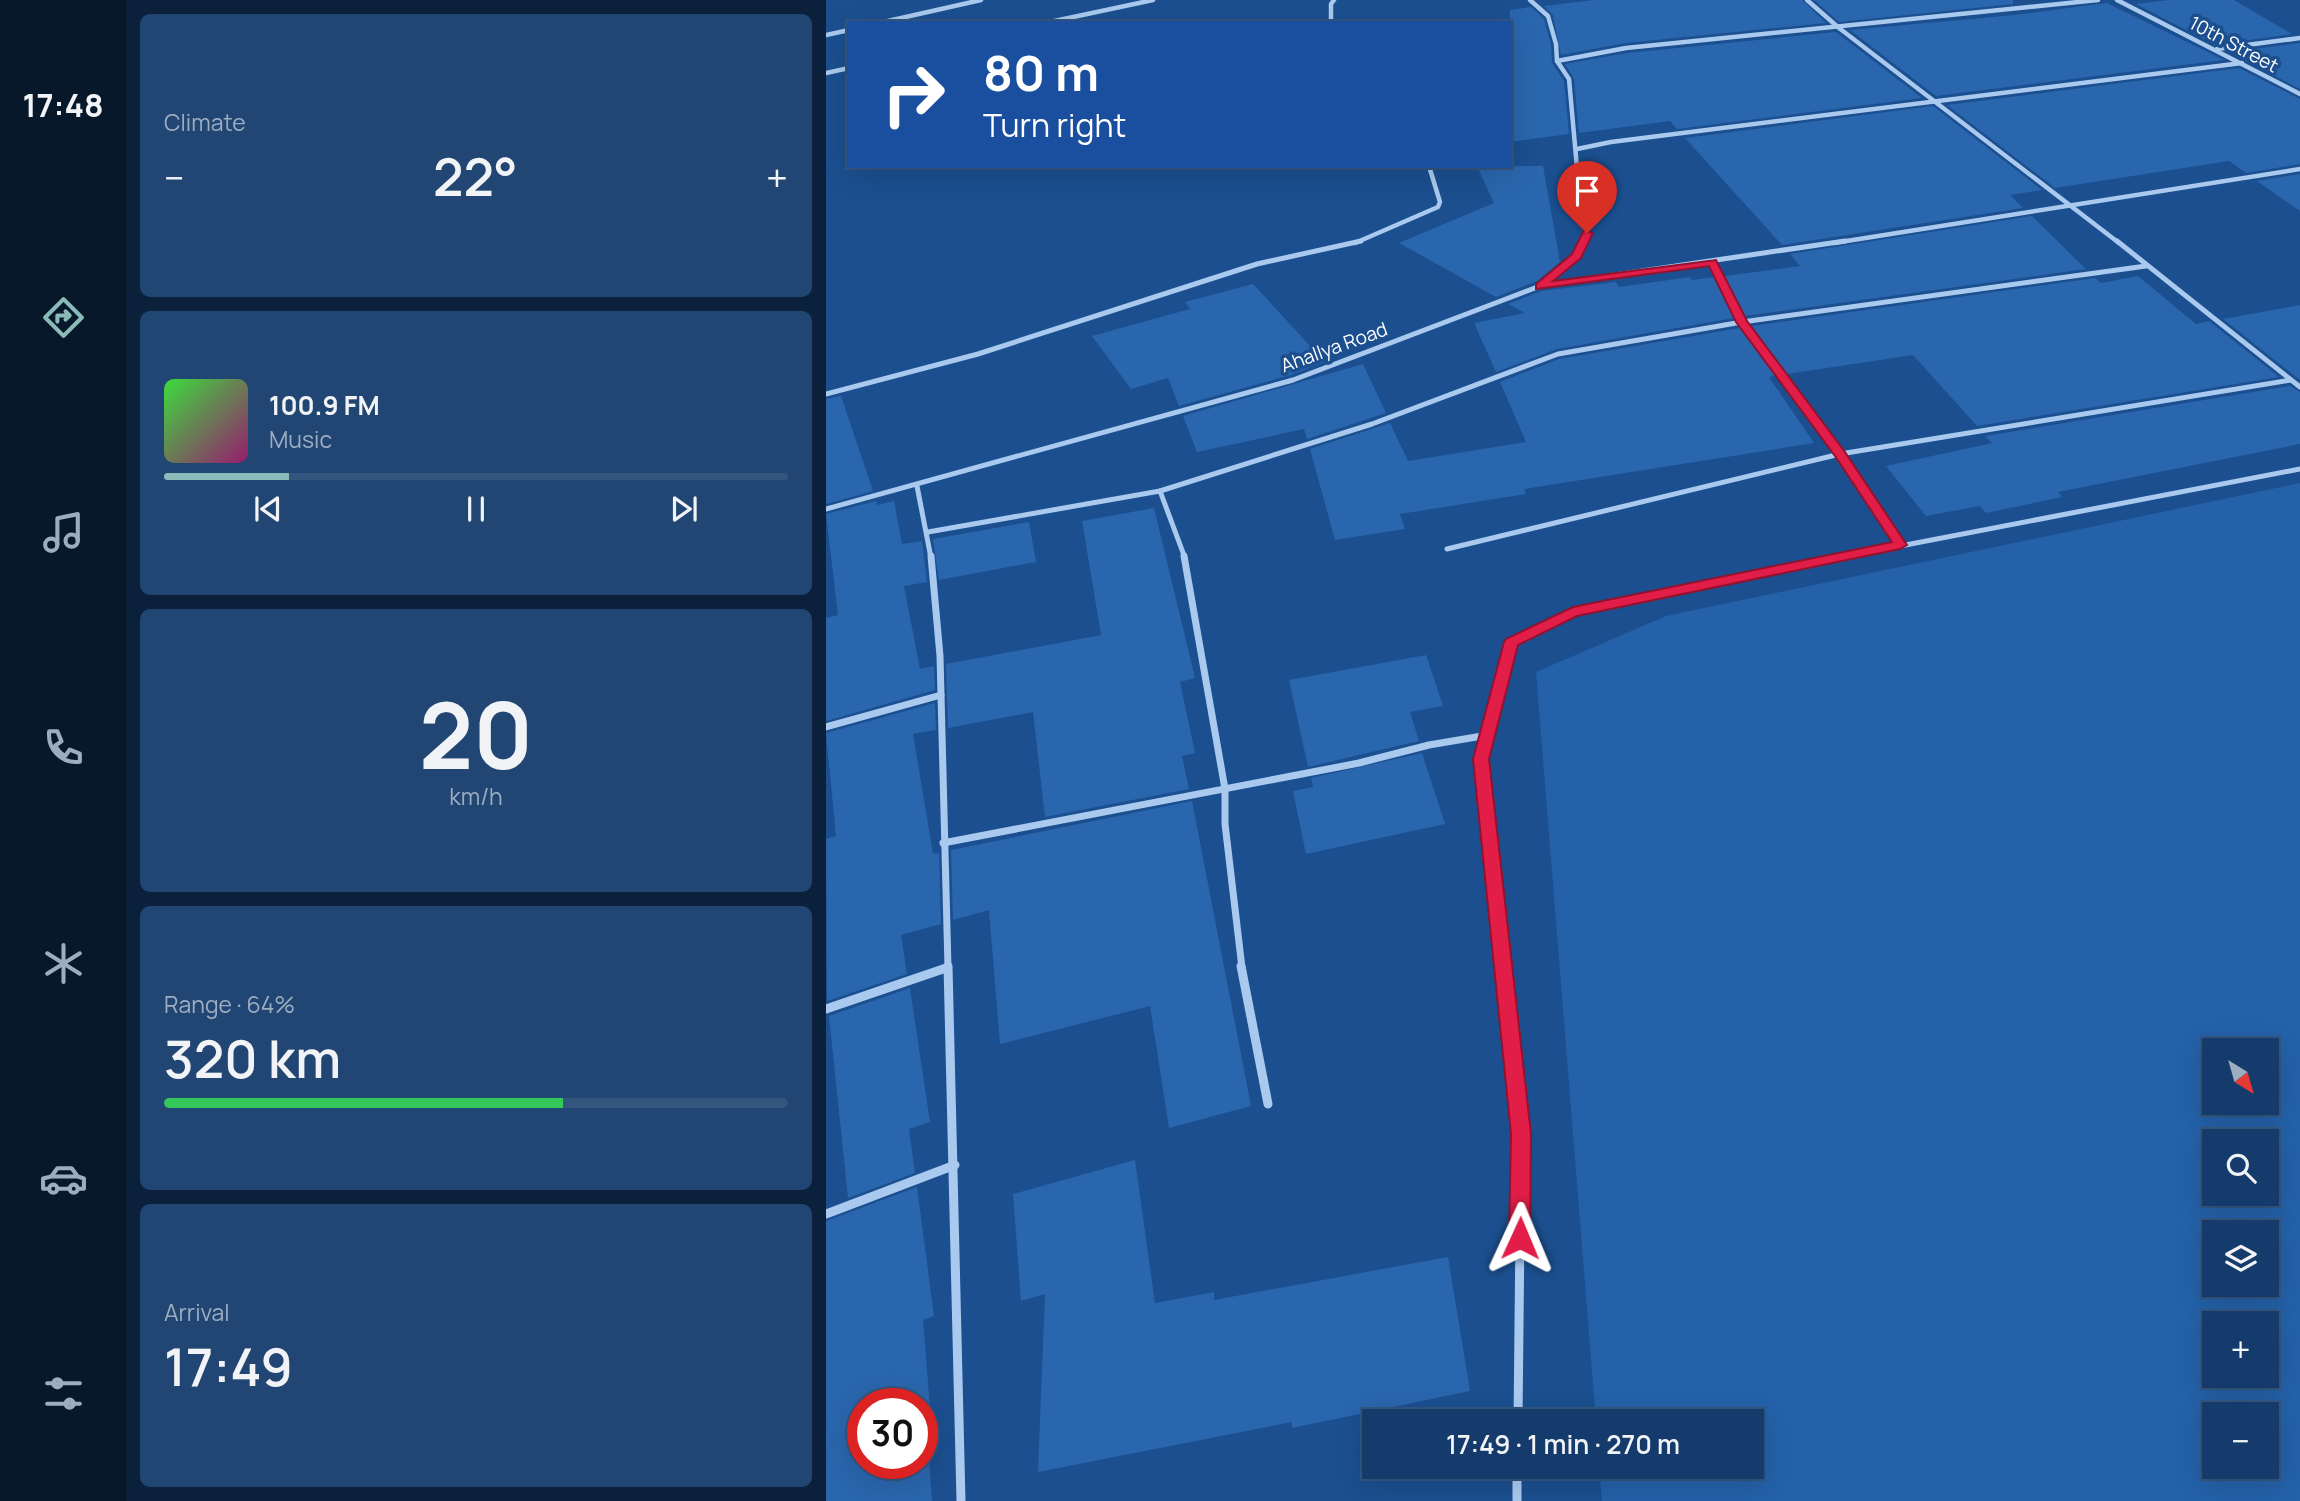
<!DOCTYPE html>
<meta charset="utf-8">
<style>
:root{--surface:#143b6b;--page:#214673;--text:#f1f3f6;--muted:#9dadc1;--line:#33557e;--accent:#8bbbb9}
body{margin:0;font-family:Manrope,sans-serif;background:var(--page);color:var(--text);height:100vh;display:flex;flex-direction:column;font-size:26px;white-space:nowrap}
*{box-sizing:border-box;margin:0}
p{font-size:23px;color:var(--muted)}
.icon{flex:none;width:38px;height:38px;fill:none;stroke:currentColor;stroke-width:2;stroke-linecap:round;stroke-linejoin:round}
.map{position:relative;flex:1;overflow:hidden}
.side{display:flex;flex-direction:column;gap:14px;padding:14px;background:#0b203b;width:700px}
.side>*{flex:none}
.hud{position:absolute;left:21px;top:21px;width:665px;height:147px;border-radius:0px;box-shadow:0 7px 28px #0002,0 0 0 2px var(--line);background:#1a4fa0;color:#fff;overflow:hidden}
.needle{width:46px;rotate:143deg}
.fabs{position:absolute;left:1376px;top:1038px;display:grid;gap:14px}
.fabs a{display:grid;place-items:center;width:77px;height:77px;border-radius:0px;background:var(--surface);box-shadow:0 7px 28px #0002,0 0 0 2px var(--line);font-size:35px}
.speed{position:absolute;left:21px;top:1388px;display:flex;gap:14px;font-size:35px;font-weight:700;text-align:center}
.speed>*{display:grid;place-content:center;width:91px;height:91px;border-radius:50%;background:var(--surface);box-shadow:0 7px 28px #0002,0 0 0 2px var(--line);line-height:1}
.speed .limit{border:10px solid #d22;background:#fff;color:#111}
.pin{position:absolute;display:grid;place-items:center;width:60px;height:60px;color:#fff;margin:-72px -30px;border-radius:50% 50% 50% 0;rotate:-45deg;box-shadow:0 0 7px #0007}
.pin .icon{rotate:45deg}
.me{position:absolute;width:77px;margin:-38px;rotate:1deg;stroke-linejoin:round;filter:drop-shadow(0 0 5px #0008)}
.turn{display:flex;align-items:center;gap:24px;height:147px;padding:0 21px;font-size:32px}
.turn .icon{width:91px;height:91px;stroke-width:2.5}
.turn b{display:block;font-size:49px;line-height:60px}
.big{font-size:52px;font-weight:600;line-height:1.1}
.side .card{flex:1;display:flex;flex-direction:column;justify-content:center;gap:10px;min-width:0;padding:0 24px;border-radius:10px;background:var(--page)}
.side .dial{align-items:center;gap:0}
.dial b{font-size:91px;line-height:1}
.song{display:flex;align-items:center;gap:21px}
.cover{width:84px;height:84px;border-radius:10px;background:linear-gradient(135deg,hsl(120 70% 55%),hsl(320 70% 35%))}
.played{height:7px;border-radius:4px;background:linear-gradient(90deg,var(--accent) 20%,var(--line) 20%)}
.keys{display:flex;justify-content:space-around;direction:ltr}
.heat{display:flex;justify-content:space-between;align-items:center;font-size:38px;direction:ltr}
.charge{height:10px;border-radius:5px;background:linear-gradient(90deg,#34c759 64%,var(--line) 0)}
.trip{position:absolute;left:536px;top:1409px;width:402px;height:70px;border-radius:0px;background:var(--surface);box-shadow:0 7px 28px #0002,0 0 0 2px var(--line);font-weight:600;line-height:70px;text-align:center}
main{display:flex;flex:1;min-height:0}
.tabs{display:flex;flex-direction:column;width:126px;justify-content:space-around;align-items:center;background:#08182b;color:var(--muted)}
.tabs .icon{width:49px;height:49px}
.tabs .on{color:var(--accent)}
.tabs b{font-size:32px;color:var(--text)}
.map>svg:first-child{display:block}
.green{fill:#2461a8;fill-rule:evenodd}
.building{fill:#2a66ad;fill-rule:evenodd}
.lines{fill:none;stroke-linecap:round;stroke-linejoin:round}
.minor-far3{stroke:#a9c9ee;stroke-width:4.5}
.minor-far2{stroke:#a9c9ee;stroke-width:5}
.minor-far1{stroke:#a9c9ee;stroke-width:7}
.minor{stroke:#a9c9ee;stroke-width:9}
.route{fill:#e11d48;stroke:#92132f;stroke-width:2}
.labels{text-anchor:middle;stroke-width:7;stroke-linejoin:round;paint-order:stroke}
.far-street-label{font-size:19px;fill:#fff;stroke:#1b4f8f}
</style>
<main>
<nav class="tabs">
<b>17:48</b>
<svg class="icon on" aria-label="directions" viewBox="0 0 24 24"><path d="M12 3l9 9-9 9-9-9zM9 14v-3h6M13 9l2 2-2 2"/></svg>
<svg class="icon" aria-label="music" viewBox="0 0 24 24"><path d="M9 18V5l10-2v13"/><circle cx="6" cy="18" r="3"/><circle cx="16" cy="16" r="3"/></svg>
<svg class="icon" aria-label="phone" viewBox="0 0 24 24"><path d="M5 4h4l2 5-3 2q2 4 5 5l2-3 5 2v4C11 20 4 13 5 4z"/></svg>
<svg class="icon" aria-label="climate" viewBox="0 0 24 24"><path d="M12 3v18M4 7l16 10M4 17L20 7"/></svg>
<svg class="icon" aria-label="car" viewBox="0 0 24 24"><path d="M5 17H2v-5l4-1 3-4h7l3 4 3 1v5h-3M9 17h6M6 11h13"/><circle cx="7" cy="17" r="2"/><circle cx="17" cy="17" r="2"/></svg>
<svg class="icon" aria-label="filters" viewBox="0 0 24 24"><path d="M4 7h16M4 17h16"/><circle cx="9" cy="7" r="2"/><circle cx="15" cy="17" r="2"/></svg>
</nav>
<section class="side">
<div class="card"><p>Climate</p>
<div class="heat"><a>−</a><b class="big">22°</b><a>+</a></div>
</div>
<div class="card">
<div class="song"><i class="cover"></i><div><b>100.9 FM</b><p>Music</p></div></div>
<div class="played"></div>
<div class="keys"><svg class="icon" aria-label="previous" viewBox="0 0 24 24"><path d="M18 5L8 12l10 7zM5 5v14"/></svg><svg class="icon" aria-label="pause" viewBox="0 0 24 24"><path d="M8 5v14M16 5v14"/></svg><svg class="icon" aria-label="next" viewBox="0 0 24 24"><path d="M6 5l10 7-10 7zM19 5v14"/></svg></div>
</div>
<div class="card dial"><b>20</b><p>km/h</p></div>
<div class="card"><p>Range · 64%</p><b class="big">320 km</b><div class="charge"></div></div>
<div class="card"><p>Arrival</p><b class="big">17:49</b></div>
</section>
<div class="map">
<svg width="1474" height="1501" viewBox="0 0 1474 1501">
<rect width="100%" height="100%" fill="#1b4f8f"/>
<path class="green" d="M1474,483v1018h-698l-3,-34 153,-1v-45h-156l-60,-749 130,-56zM1388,1050h52v52h-52zM1388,1141h52v53h-52zM1388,1232h52v52h-52zM1388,1323h52v53h-52zM1440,1414v52h-52v-52z"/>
<g class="building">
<polygon points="768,0 976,0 1000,23 800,43 735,55 727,15 718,6"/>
<polygon points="988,0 1187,0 1187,4 1013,22"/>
<polygon points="1343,0 1408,0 1466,34 1389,45 1310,4"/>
<polygon points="1281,3 1398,60 1110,96 1024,30 1188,15"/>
<polygon points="705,7 718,19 725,45 726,63 738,81 743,134 684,142 684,10"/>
<polygon points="1010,32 1096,98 851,129 844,121 753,133 748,79 739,64 801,53"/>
<polygon points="1474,43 1474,89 1403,52"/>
<polygon points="1413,68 1474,99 1474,164 1420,173 1403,161 1229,188 1121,105"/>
<polygon points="1107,106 1216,190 1184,195 1197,208 956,245 859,138"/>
<polygon points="651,166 717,166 734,262 711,281 670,297 573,243 668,203"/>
<polygon points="1474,174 1474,211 1431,181"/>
<polygon points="1206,216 1260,269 919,316 899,276 974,266 964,254"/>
<polygon points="1312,276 1370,324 1383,321 1453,377 1151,426 1087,355 961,374 926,326 1269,278 1275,283"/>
<polygon points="864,277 866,280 888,277 908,318 731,349 670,372 648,323 699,313 682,304 715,291 790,282 793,287"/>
<polygon points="427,284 499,362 465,375 353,406 342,378 305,389 266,336 364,309 359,302"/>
<polygon points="1474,305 1474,380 1397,319"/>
<polygon points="914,328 949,376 943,377 988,443 698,489 700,494 574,514 579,529 509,540 484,449 564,423 582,461 700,442 674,382 733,359"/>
<polygon points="537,364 560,413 481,439 478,429 371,452 357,416"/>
<polygon points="1464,386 1474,392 1474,444 1232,492 1236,497 1160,513 1154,506 1100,516 1060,466 1166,443 1159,436"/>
<polygon points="15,396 47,491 0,504 0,399"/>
<polygon points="50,501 51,505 68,501 76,544 96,541 101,582 78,586 94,669 108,666 109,690 0,721 0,618 12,615 0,514"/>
<polygon points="328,508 369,678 354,682 369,753 356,756 363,789 219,817 207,712 122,728 120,664 275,635 256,521"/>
<polygon points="203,522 210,562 113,580 107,539"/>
<polygon points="600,655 617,706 584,712 593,741 482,767 463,680"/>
<polygon points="109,703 110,730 87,734 107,854 113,853 115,924 75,935 81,974 1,1001 0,839 10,836 0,733"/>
<polygon points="596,753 619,824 480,854 467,791 487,787 485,778"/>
<polygon points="366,801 425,1106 343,1128 324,1006 174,1044 163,910 127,920 125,850"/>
<polygon points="84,988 104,1122 83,1129 89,1173 22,1198 3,1016"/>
<polygon points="309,1160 329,1303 388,1292 388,1300 622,1257 644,1391 466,1428 466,1422 212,1472 219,1294 195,1301 187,1194"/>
<path d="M91,1187l17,129 -11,4 11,137 -5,2 3,42h-106v-280zM37,1404h59v59h-59z"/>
</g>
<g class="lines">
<g class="minor-far3">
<polyline points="704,0 722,16 730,44 731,61 743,79 752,179 761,207 761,233 757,243"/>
<polyline points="981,0 1013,28 1293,243"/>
<polyline points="1291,0 1474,94"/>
<polyline points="53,23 155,0"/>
<polyline points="219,23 327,0"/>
<polyline points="505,23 505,4 508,0"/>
<polyline points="0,35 23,30"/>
<polyline points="1391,49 1474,38"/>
<polyline points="731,61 800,48 1272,0"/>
<polyline points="0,73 23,68"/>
<polyline points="751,149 785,142 1416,63"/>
<polyline points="529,243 612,207 614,202 603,166"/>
<polyline points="1008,243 1474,169"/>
</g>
<g class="minor-far2">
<polyline points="1291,241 1474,387"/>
<polyline points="886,262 916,322 1014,454 1074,545"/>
<polyline points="714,286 1019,241"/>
<polyline points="0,394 152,354 431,264 535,241"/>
<polyline points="91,486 105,558"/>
<polyline points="334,491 546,424 732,354 916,322 1320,266"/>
<polyline points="0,509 467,380 714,286 751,255 757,241"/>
<polyline points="102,532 334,491 359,558"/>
<polyline points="621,549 1014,454 1465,380"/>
<polyline points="1012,558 1474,469"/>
</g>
<g class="minor-far1">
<polyline points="105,556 114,656 122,968"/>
<polyline points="358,556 399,789 399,824 416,968"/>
<polyline points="0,727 115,695"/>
<polyline points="117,843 533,763 603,745 662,735"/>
<polyline points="677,968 655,759 685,642 747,612 1021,556"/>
</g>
<g class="minor">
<polyline points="122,966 135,1501"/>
<polyline points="415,966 442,1104"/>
<polyline points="677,966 695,1134 692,1421"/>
<polyline points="0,1009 120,968"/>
<polyline points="0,1214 129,1165"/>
<polyline points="691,1466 691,1501"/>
</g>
</g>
<polygon class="route" points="758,230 767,233 755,258 727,281 890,260 921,321 1019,452 1081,545 1074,549 751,616 692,645 663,759 705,1134 704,1238 701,1245 694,1248 686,1245 683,1238 685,1134 647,759 678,642 680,639 747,607 1066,542 1009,456 910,322 883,266 710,289 710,284 746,254"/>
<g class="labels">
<g class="far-street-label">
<text transform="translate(1408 44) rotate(28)" y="7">10th Street</text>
<text transform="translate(508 347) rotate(-20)" y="7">Ahallya Road</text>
</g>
</g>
</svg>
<div class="fabs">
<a><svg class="needle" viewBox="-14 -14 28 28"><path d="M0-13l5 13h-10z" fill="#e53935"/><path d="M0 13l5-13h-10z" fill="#9dadc1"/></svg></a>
<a><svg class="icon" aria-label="search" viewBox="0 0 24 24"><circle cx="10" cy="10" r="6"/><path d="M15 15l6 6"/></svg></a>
<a><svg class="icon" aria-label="layers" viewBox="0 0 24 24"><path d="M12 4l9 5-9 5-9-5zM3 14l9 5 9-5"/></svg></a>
<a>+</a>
<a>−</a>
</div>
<div class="speed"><div class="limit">30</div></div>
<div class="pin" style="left:761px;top:233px;background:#d93025"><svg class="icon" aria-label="arrive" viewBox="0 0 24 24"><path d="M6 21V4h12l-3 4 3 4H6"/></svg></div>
<svg class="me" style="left:694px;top:1238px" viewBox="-20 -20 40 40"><path d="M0-17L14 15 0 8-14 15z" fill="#e11d48" stroke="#fff" stroke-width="4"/></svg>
<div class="trip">17:49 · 1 min · 270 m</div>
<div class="hud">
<div class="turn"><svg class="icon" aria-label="right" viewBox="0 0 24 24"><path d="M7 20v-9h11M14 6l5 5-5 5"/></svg><div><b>80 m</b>Turn right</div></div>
</div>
</div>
</main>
